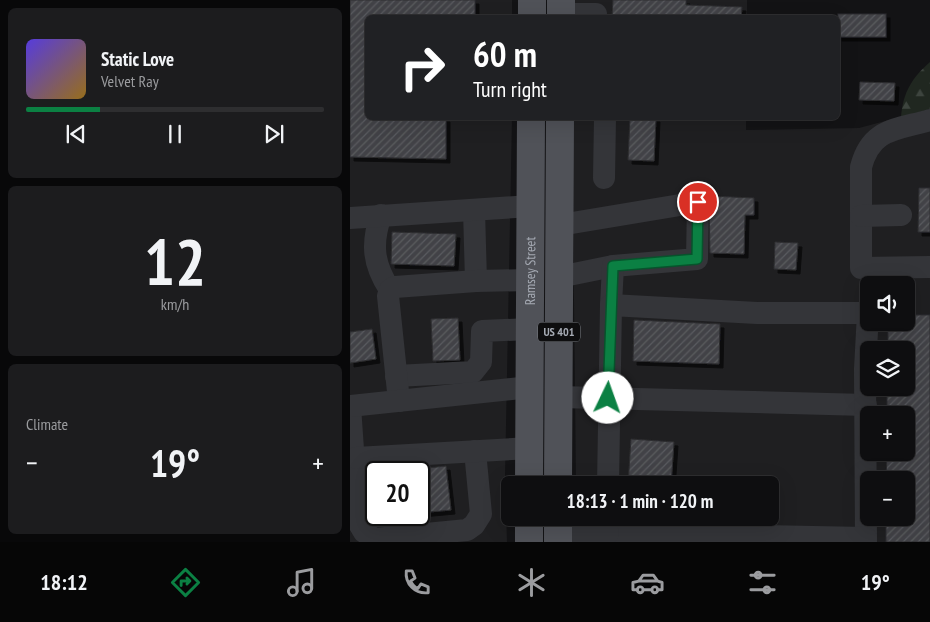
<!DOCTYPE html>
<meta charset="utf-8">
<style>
:root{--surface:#0e0e10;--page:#1c1c1e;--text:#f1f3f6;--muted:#9b9c9f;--line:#2e2e30;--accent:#0b8043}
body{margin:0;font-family:"PT Sans Narrow",sans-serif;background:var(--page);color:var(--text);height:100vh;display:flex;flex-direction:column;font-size:19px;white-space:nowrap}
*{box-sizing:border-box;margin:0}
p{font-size:16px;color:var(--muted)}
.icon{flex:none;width:28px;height:28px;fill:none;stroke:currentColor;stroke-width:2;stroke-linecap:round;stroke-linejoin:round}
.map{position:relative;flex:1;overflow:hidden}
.side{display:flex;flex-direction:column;gap:8px;padding:8px;background:#080809;width:350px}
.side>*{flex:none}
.hud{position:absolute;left:15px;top:15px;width:475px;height:105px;border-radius:8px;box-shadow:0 5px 20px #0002,0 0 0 1px var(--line);background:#202124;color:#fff;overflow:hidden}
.buttons{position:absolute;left:510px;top:276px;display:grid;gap:10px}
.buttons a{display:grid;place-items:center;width:55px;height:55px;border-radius:8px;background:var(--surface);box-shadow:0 5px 20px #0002,0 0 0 1px var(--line);font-size:25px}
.speed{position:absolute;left:15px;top:461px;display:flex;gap:10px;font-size:25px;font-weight:700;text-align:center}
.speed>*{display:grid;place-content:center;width:65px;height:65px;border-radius:50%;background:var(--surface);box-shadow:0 5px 20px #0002,0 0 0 1px var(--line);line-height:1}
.speed .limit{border:2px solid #111;border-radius:8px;background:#fff;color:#111}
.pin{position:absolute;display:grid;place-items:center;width:42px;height:42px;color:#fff;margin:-21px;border:2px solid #fff;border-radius:50%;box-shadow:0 1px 5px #0007}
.me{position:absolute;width:55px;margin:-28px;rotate:3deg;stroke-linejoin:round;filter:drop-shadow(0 0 4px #0008)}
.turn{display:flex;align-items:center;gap:18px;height:105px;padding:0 25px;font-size:22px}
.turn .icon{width:65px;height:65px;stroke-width:2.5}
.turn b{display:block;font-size:35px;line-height:42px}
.big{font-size:38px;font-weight:600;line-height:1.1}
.side .tile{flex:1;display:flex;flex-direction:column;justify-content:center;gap:8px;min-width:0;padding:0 18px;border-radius:8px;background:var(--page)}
.side .dial{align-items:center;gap:0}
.dial b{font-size:65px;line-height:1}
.song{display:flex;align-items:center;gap:15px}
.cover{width:60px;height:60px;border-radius:8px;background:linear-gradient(135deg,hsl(250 70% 55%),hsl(40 70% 35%))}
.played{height:5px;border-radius:2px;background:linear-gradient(90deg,var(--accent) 25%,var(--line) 25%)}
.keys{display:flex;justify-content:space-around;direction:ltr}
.heat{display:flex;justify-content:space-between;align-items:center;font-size:28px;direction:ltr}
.trip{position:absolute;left:151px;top:476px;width:278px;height:50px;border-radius:8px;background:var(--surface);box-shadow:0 5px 20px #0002,0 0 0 1px var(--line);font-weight:600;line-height:50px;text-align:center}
.tab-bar{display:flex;height:80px;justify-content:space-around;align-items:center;background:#060606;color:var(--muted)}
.tab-bar .icon{width:35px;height:35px}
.tab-bar .active{color:var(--accent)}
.tab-bar b{font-size:22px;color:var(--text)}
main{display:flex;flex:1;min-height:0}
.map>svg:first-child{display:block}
.built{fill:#1f1f21;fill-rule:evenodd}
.forest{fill:url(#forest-firs)}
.building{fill:url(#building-hatch);stroke:#2d2d30;filter:url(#shadow)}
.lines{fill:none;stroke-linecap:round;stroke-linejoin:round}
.minor{stroke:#343539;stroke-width:22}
.major{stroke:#505258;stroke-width:28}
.route-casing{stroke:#07532c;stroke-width:12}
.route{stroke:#0b8043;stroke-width:9}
.labels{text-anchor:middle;stroke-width:5;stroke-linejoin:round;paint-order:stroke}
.shield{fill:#0e0e0f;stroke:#787c82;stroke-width:1}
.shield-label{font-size:12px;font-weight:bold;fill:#a6abb4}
.street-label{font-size:14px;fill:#a6abb4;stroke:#0e0e0f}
</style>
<main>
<section class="side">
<div class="tile">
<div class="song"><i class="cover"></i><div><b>Static Love</b><p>Velvet Ray</p></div></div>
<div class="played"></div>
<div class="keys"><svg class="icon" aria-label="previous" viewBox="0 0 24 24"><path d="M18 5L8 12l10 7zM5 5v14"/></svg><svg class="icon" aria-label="pause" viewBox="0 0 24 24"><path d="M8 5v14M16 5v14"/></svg><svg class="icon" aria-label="next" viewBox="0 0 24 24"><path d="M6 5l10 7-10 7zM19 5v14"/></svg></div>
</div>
<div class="tile dial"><b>12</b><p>km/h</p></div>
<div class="tile"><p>Climate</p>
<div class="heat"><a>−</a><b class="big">19°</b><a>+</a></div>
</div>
</section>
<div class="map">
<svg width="580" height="542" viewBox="0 0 580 542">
<defs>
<pattern id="forest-firs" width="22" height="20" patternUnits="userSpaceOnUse" patternTransform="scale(1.25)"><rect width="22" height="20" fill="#202720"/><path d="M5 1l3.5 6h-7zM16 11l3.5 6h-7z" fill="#3d443e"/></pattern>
<pattern id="building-hatch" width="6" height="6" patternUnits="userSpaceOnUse" patternTransform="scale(1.25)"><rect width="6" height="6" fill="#424347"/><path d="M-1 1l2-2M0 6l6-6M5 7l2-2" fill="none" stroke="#5a5b5f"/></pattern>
<filter id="shadow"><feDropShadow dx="4" dy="4" stdDeviation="0" flood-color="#0009"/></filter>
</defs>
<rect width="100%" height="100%" fill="#131315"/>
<g class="built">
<path d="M0,0h162v17l-144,1v100h144l-7,359 2,65h-157zM26,472h43v43h-43z"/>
<rect x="221" y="0" width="176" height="17"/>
<path d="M580,109v433h-354v-24h194v-33h-194l-4,-367h174v12l113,-2zM519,285h37v37h-37zM519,350h37v38h-37zM519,415h37v37h-37zM519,480h37v38h-37z"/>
</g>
<path class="forest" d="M580,62v47l-29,8c2,-25 11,-39 29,-55z"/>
<g class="building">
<polygon points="0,0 125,0 125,18 18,18 18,118 96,118 96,159 0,157"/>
<polygon points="263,0 336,0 336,5 392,7 391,18 262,18"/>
<rect x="488" y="14" width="48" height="23"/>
<polygon points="510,82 545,83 544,101 509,100"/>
<polygon points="280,118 306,118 304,161 278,160"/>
<polygon points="569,188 580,188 580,232 568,232"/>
<polygon points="359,196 404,198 404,215 395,215 394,254 360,253"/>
<polygon points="42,232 106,234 104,266 41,264"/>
<polygon points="425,242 448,243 446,270 424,269"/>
<polygon points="556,315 580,315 580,542 536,542 536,518 556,518 556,480 536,480 537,452 556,452 556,415 537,415 537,388 556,388 556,350 538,350 538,322 556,322"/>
<polygon points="108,318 110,360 83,361 81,319"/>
<polygon points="284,320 370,324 369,364 283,361"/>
<polygon points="22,329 26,359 0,363 0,332"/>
<polygon points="281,439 324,442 321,485 278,485"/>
<polygon points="96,466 101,510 69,513 69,469"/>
</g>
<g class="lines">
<g class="minor">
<polyline points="211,14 246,14"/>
<path d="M580,120c-34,10 -59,8 -69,47v101l69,-1"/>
<polyline points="254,178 255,118"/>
<polyline points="124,210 126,281"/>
<path d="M31,215c-10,29 -8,49 9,75"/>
<polyline points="511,216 551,215"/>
<polyline points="0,218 181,206"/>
<polyline points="209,277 263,266 347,259 348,202 210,225"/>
<polyline points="261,305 263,266"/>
<polyline points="46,376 123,372 131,362 132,331 179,329"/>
<polyline points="209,397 516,405"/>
<polyline points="49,401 38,296 40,290 45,287 126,281 180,280"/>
<polyline points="0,406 8,522 14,532 25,539 117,530 124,525 131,514 125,451"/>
<polyline points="0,406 180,387"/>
<polyline points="6,458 180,448"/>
<polyline points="258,485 261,305 407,313 518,313 515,369 516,542"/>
<polyline points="258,518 258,533 516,538"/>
<polyline points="208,533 258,533"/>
</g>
<g class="major">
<polyline points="182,18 182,0"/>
<polyline points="211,18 211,0"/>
<path id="s1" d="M179,485l2,-367"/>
<polyline points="208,485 210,118"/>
<polyline points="179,542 179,518"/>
<polyline points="208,542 208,518"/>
</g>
</g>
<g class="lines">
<g class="route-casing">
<polyline id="route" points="258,398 263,266 347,259 348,202"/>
</g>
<use href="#route" class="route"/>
</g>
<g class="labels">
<rect class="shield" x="188" y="322.5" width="42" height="19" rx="4"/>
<g class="shield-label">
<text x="209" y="336">US 401</text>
</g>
<g class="street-label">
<text dy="5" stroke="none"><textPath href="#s1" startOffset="214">Ramsey Street</textPath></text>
</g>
</g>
</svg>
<div class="buttons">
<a><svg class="icon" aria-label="sound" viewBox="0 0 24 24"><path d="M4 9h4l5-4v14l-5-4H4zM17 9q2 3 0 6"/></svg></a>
<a><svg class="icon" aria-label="layers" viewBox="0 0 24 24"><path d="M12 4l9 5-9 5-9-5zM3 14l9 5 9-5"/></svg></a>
<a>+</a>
<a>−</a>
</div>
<div class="speed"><div class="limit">20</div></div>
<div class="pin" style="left:348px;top:202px;background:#d93025"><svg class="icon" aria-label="arrive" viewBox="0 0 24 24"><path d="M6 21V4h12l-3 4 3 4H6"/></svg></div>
<svg class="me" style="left:258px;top:398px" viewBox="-20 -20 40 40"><circle r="19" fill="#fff"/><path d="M0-13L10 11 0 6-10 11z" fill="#0b8043"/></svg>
<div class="trip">18:13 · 1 min · 120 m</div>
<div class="hud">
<div class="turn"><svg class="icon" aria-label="right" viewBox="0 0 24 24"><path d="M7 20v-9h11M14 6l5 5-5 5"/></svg><div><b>60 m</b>Turn right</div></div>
</div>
</div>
</main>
<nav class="tab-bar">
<b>18:12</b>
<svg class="icon active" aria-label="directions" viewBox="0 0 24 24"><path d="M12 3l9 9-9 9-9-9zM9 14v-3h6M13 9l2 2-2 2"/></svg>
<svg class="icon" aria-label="music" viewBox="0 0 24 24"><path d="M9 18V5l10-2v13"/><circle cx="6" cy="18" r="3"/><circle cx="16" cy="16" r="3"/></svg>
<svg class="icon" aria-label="phone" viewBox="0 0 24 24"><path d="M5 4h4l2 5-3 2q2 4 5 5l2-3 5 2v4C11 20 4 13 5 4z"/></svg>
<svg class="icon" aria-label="climate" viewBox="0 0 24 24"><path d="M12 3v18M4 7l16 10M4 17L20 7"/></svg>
<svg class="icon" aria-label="car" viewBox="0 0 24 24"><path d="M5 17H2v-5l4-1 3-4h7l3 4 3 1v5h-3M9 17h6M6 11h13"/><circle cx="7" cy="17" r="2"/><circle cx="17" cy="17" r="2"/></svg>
<svg class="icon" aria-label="filters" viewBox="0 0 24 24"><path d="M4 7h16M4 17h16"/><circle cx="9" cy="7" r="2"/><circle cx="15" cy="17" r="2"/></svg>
<b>19°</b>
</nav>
